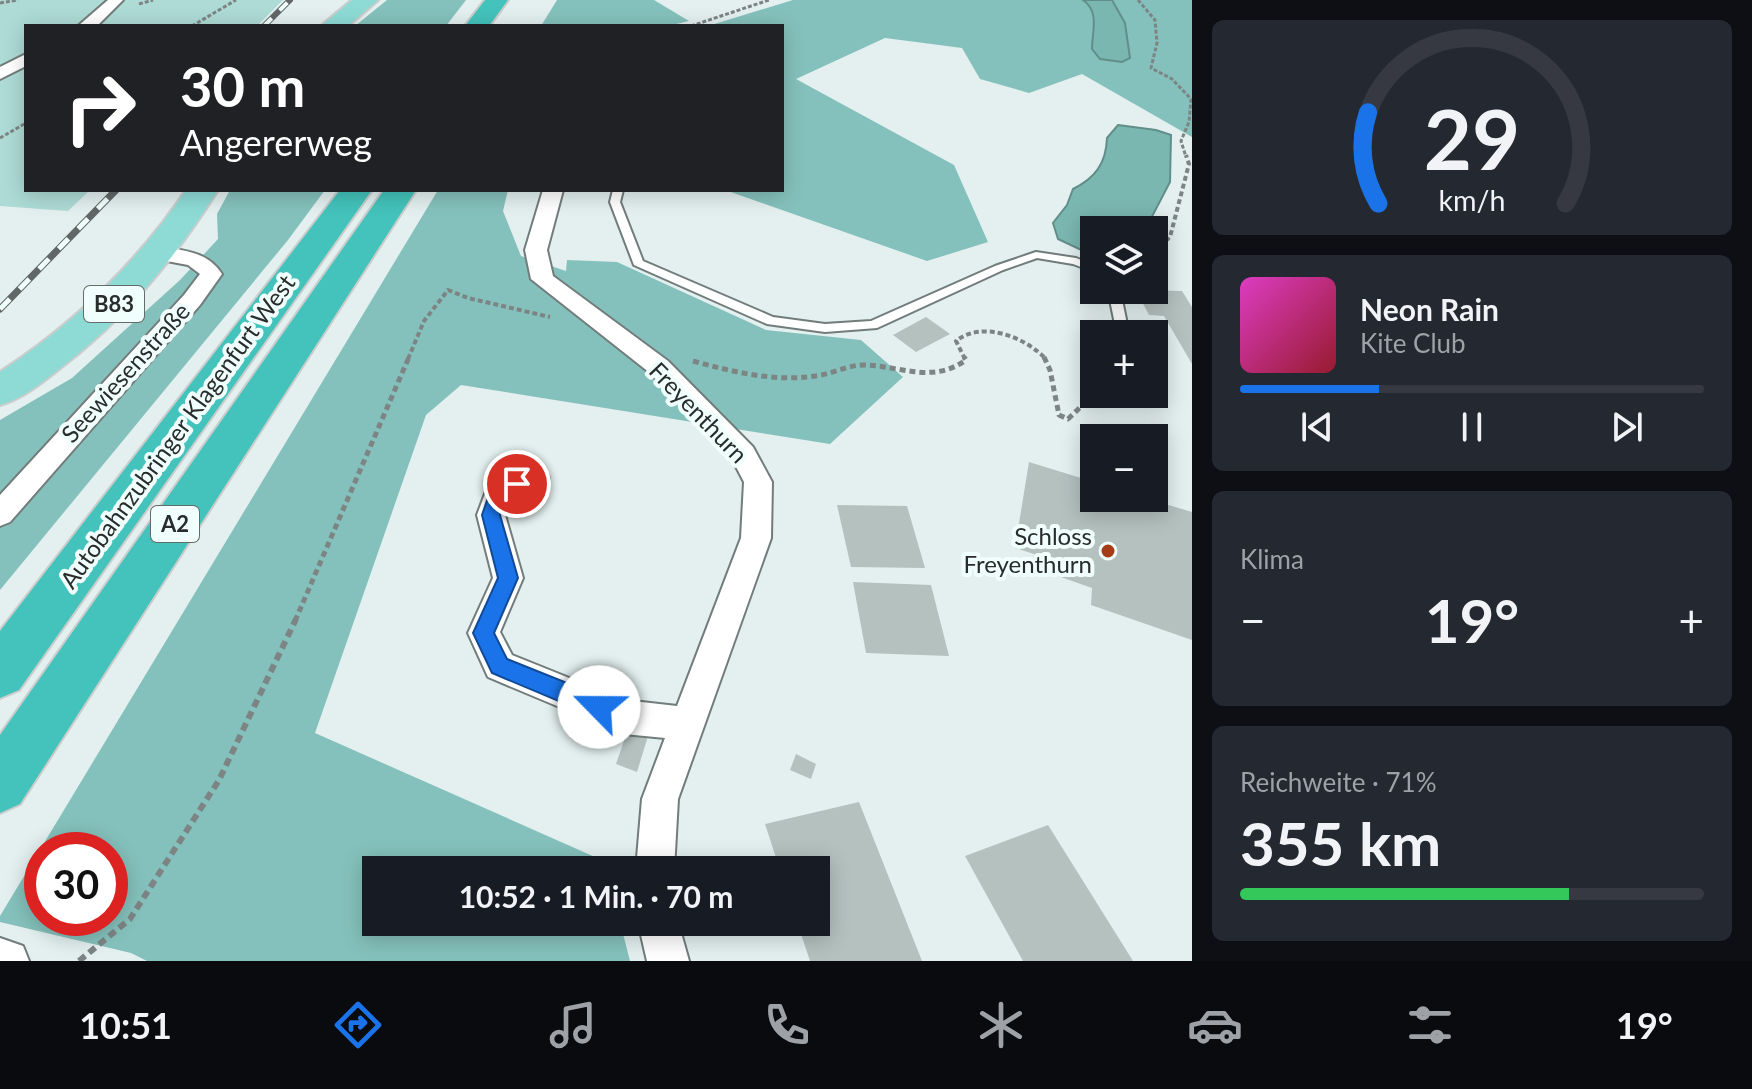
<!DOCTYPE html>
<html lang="de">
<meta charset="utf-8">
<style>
:root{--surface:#171b24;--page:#242831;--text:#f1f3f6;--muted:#9ea1a6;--line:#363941;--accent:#1a73e8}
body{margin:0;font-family:Lato,sans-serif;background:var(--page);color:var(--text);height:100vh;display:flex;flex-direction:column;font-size:30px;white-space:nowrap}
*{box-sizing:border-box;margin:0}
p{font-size:26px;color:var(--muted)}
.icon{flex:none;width:44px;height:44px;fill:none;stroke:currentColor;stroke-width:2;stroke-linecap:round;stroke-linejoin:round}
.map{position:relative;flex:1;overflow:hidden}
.drawer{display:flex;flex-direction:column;gap:20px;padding:20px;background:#0d0f14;width:560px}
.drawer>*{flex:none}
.guide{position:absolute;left:24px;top:24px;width:760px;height:168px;border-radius:0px;box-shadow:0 4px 20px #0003;background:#202124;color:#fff;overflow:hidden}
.fabs{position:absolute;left:1080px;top:216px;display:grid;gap:16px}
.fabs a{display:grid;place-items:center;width:88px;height:88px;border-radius:0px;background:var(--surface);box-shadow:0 4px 20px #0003;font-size:40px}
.speed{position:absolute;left:24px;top:832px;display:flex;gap:16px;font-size:40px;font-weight:700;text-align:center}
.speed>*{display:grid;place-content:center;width:104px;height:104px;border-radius:50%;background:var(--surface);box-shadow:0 4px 20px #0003;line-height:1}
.speed .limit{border:12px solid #d22;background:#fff;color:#111}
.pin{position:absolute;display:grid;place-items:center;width:68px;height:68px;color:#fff;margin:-34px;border:4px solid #fff;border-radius:50%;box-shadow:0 2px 8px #0007}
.me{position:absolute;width:88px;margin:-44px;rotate:293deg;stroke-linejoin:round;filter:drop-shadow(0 0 6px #0008)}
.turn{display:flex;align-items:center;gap:28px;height:168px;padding:0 24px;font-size:36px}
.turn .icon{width:104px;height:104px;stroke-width:2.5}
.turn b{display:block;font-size:56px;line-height:68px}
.big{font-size:60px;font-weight:700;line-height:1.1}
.drawer .widget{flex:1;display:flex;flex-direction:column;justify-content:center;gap:12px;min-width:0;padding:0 28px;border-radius:12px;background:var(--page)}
.drawer .dial{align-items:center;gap:0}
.dial svg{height:208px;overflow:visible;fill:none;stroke:var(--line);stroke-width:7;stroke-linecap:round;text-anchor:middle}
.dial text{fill:var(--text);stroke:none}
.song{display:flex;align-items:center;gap:24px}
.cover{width:96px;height:96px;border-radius:12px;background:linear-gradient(135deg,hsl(310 70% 55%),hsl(350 70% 35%))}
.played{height:8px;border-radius:4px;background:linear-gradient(90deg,var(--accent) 30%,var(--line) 30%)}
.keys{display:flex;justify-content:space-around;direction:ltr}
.heat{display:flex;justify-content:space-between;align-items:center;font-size:44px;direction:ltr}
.charge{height:12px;border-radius:6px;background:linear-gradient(90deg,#34c759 71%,var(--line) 0)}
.trip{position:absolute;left:362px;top:856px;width:468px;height:80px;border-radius:0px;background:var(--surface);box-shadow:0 4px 20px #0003;font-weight:700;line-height:80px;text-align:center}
.menu{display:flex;height:128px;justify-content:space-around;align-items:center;background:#090b0e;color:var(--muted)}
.menu .icon{width:56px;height:56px}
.menu .selected{color:var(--accent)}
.menu b{font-size:36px;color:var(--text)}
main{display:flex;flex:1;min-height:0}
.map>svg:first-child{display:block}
.green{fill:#aedbd6}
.forest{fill:#85c1bc;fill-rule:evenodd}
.water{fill:#7bb7b1;stroke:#628e89;stroke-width:2}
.building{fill:#b4c1bf}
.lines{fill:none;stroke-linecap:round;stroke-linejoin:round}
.service-casing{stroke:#717c7b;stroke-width:4}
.minor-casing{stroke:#717c7b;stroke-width:4}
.primary-casing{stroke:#cbcdcc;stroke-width:4}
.motorway-casing{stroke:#cbcdcc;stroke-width:4}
.path-far3{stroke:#7c8584;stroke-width:3;stroke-dasharray:4 2;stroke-linecap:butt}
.path-far2{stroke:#7c8584;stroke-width:4;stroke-dasharray:5 3;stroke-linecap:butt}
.path-far1{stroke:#7c8584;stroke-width:5;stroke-dasharray:6 4;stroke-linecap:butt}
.path{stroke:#7c8584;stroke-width:6;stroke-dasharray:8 5;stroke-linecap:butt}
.service{fill:#fff;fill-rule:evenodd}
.minor{fill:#fff;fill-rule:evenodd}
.primary{fill:#8edbd6;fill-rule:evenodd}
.motorway{fill:#43c3bb;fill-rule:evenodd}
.rail-far1-casing{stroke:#606766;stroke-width:6}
.rail-casing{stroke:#606766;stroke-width:7}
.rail-far1{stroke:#f0fefc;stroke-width:4;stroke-dasharray:11;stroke-linecap:butt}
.rail{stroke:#f0fefc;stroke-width:5;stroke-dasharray:14;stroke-linecap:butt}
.route{fill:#1a73e8;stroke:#114b97;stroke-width:2}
.poi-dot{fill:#a43d17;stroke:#f0fefc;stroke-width:3}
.labels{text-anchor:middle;stroke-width:8;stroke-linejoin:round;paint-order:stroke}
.shield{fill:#f0fefc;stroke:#646c6a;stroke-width:2}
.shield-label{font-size:22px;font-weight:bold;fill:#282d2c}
.street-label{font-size:24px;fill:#282d2c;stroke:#f0fefc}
.poi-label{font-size:24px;fill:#282d2c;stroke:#f0fefc;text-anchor:end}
</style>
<main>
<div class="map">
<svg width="1192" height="961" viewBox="0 0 1192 961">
<rect width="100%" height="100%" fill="#e3f0ef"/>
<polygon class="green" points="0,0 283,0 257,26 26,26 26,190 90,190 68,211 0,206"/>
<g class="forest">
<polygon points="387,0 466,0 446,26 355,26"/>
<polygon points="557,0 654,0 689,21 668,26 541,26"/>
<path d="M793,0h290c14,10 11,24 9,39l38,18 -5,-34 -13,-23h80v137l-110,-63 -53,19 -49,-14 -18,-31 -77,-10 -89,41 158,86 34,77 -61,19 -202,-71h57v-164h-74z"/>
<polygon points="230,190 325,190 288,240 0,590 0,420 72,378 180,280 218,239 217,214"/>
<path d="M438,190h70l-5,21 18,45 45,15 1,-11 50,2 149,68 95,10 42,37 -73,67 -369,-59 -35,30 -111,318 289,128 2,9h-230v52h244l10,39h-483l-16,-8 -131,-31v-6zM42,850h68v68h-68z"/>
</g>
<g class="water">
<path d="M1083,0h29l13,23 5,35 -8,4 -22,-3 -8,-10c0,-18 8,-37 -9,-49z"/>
<path d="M1118,125l38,5 15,5 -1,47 -25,48h-51v26l-36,-17 -5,-16 14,-18 6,-16c22,-11 33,-25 34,-51z"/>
</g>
<g class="building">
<polygon points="1136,290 1182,291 1192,307 1192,364 1164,316 1149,315"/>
<polygon points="926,317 950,334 916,352 893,335"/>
<polygon points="1029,462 1094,482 1094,498 1145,498 1192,512 1192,640 1091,605 1092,588 1032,567 1034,554 1015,548"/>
<polygon points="837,505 907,506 925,568 851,567"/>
<polygon points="853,582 931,585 949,656 866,653"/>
<polygon points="628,729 648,736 637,772 616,764"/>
<polygon points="796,754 816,764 811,779 790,770"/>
<polygon points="859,802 922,961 810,961 797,922 816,922 816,870 780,870 765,824"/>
<polygon points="1048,825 1133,961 1023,961 965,856"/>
</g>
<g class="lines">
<g class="service-casing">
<g id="service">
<polygon points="613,190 623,190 620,202 643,261 773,317 825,324 871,321 995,266 1036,252 1076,258 1094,265 1094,272 1073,264 1037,258 1003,270 877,328 825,332 767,324 634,265 610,202"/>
<polygon points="1108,290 1120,290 1129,334 1117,334"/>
</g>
</g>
<g class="minor-casing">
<g id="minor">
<polygon points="108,0 123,0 97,26 78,26"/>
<polygon points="26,54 26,66 0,79 0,67"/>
<path d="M543,190h20l-16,60 6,26 115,85 85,86 19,35 -1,56 -93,261 -4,71h-38l6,-71 23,-61 -41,-4 -136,-57 -20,-44 25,-55 -16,-63 12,-32c17,-6 38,-18 56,-13l4,8 -4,8 -34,12 -6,17 18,63 -23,54 12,23 112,45 53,6 64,-168 3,-56 -11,-21 -83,-88 -119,-94 -6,-29z"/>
<path d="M159,246c25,5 48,5 63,28l-22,31 -190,217 -10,4v-31l184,-200 16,-21 -12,-9 -37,-7 -3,-5z"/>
<polygon points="638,922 678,922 689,961 647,961"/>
<polygon points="0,938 23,946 29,961 0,961"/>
</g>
</g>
<g class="primary-casing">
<g id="primary">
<polygon points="352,0 378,0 348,26 321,26"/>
<path d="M186,190h32c-44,70 -94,130 -160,180 -18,14 -36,29 -58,35v-33c75,-49 136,-108 186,-182z"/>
</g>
</g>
<g class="motorway-casing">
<g id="motorway">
<polygon points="485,0 508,0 489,26 465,26"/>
<polygon points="340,190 372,190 19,690 0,698 0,631"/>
<polygon points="384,190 416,190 20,804 0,813 0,735"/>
</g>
</g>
<g class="path-far3">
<polyline points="1138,0 1155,20 1157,43 1151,68 1172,79 1191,99 1189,122 1181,141 1186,157"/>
<polyline points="0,3 18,0"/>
<polyline points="139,4 153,0"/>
<polyline points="192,26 236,0"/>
<polyline points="691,26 769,0"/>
<polyline points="0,138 26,123"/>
</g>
<g class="path-far2">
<polyline points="1154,252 1170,237 1189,164 1186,155"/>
<polyline points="408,359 424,321 448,290 468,298 550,317"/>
<path d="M965,359l-9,-18c26,-21 69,-4 90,18"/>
</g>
<g class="path-far1">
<polyline points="1044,357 1050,370 1059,415 1068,419 1094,394"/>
<path d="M693,361c41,11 80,21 123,15 16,-2 31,-11 48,-11 37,1 68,19 102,-5l-2,-3"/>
<polyline points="295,621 409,357"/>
</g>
<polyline class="path" points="79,961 130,919 219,780 296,619"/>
<use href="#service" class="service"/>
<use href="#minor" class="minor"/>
<use href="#primary" class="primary"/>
<use href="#motorway" class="motorway"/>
<g class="rail-far1-casing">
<polyline id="rail-far1" points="264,26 290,0"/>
</g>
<g class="rail-casing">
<polyline id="rail" points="0,309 116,190"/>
</g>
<use href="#rail-far1" class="rail-far1"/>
<use href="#rail" class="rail"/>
</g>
<polygon class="route" points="517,477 526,484 523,489 506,496 500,515 518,578 494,633 507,659 607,699 610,707 607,715 599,718 492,673 473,633 498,578 482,515 492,486"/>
<circle class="poi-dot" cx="1108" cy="551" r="8"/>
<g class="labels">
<g class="shield">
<rect x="84" y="286" width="60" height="36" rx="6"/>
<rect x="151" y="506" width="48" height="36" rx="6"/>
</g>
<g class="shield-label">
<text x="114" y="312">B83</text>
<text x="175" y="532">A2</text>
</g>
<g class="street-label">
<text transform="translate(126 373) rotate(-48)" y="8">Seewiesenstraße</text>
<text transform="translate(698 413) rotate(46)" y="8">Freyenthurn</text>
<text transform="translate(178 432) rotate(-54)" y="8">Autobahnzubringer Klagenfurt West</text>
</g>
<g class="poi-label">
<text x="1092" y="545">Schloss<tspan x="1092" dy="28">Freyenthurn</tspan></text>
</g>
</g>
</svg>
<div class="fabs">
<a><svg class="icon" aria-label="layers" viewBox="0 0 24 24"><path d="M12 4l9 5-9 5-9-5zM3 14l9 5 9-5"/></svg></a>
<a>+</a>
<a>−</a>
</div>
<div class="speed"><div class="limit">30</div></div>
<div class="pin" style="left:517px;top:484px;background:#d93025"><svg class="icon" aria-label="arrive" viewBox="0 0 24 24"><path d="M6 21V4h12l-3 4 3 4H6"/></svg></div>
<svg class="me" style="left:599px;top:707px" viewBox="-20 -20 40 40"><circle r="19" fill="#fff"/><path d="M0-13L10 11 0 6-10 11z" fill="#1a73e8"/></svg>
<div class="trip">10:52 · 1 Min. · 70 m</div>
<div class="guide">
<div class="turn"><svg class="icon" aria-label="right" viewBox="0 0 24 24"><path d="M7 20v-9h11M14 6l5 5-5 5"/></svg><div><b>30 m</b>Angererweg</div></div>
</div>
</div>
<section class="drawer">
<div class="widget dial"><svg viewBox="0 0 100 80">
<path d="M14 69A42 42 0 1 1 86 69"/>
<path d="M14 69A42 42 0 0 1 10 34" stroke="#1a73e8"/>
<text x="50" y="56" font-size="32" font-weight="700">29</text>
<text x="50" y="72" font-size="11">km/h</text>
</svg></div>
<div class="widget">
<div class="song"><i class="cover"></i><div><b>Neon Rain</b><p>Kite Club</p></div></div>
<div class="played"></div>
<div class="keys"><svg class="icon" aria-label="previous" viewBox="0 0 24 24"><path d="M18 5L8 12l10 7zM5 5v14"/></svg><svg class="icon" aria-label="pause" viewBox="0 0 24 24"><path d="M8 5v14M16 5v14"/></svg><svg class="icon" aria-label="next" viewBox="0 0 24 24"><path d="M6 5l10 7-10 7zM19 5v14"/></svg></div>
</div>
<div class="widget"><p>Klima</p>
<div class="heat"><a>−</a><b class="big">19°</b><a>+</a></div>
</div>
<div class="widget"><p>Reichweite · 71%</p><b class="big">355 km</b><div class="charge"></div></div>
</section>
</main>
<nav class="menu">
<b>10:51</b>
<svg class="icon selected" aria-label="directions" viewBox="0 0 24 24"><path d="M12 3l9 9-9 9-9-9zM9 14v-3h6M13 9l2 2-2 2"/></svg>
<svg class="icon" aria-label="music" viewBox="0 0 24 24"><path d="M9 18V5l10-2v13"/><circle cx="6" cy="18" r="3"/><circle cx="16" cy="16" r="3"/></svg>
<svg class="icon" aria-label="phone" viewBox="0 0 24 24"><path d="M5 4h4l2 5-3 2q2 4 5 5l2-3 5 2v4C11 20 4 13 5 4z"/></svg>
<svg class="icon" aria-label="climate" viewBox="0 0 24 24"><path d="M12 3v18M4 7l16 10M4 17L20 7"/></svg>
<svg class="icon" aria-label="car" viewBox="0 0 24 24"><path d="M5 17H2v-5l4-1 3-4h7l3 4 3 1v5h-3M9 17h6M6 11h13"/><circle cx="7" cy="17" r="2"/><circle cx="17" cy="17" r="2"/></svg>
<svg class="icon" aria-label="filters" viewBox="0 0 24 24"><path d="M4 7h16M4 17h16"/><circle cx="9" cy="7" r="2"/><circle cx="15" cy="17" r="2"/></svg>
<b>19°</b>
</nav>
